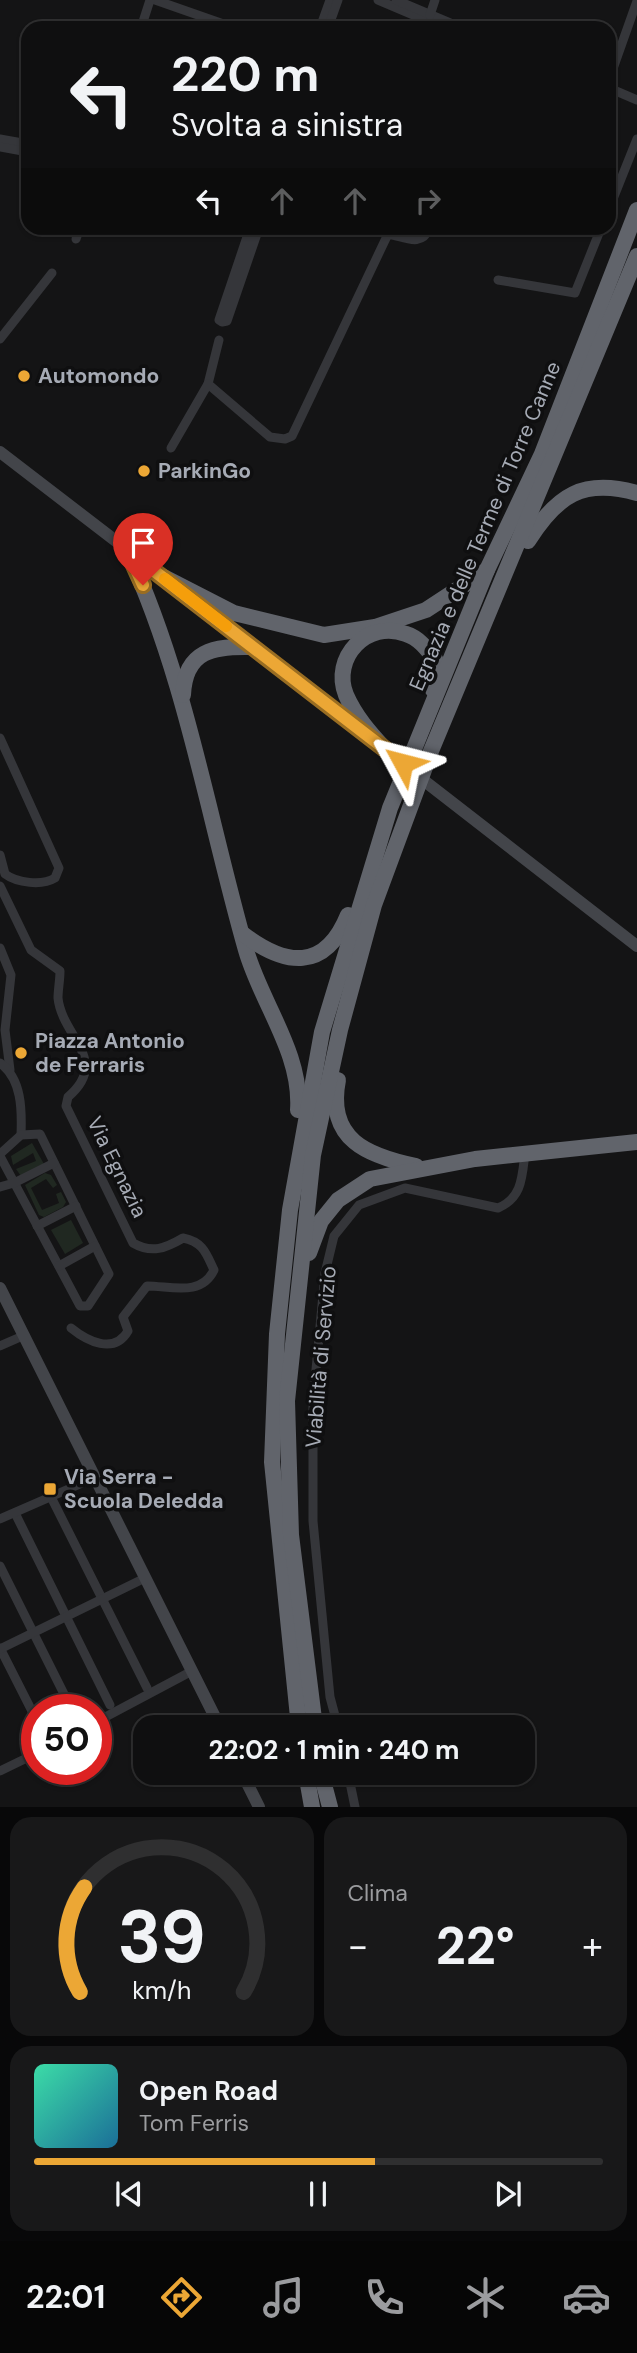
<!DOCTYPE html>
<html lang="it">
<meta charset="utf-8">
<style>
:root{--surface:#0f0f10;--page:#181819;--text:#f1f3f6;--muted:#9b9c9f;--line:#2f2f30;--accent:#eca735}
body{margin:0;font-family:"DM Sans",sans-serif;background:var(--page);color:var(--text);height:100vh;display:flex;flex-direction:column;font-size:26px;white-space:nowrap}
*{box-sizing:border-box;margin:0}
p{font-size:23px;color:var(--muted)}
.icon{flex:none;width:38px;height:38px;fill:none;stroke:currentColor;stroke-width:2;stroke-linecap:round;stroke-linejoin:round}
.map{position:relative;height:1807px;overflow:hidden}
.details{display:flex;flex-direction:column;gap:10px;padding:10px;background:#080809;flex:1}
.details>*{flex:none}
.banner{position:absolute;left:21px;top:21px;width:595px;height:214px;border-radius:21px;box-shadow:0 2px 5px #0004,0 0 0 2px var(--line);background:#0f0f10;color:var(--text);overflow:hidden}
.speed{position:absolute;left:21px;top:1694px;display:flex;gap:14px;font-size:35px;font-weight:700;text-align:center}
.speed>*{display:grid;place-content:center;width:91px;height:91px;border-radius:50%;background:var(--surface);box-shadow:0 2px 5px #0004,0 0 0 2px var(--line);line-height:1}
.speed .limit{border:10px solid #d22;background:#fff;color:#111}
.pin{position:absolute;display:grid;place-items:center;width:60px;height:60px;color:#fff;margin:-72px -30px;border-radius:50% 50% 50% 0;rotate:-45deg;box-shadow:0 0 7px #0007}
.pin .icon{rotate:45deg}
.me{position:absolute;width:77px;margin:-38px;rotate:308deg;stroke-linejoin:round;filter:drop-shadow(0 0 5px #0008)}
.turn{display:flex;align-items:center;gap:24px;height:147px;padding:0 35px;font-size:32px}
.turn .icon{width:91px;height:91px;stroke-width:2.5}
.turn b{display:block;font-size:49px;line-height:60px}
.lanes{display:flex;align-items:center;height:66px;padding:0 35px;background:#0003;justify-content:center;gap:35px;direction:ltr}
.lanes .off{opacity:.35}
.big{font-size:52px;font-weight:700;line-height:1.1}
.details .tile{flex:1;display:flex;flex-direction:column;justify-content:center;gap:10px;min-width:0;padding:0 24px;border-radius:21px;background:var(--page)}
.details .dial{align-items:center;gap:0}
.dial svg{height:182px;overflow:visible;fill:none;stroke:var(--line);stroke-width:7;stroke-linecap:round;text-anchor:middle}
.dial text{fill:var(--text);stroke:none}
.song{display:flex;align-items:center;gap:21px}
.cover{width:84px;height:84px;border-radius:10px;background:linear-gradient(135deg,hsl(160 70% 55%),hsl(200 70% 35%))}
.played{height:7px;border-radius:4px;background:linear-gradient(90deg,var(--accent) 60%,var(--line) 60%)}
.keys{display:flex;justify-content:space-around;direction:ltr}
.heat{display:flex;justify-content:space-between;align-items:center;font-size:38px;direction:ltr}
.details .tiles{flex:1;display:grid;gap:10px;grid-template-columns:1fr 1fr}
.tile:last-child{grid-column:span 2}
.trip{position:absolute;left:133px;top:1715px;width:402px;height:70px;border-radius:21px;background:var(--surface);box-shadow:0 2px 5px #0004,0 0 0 2px var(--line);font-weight:700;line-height:70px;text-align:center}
.tab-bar{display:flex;height:112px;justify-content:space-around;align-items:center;background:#060606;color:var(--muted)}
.tab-bar .icon{width:49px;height:49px}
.tab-bar .current{color:var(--accent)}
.tab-bar b{font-size:32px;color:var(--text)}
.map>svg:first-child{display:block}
.green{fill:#202821}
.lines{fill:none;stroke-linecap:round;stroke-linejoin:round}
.street{stroke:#35363a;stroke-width:9}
.secondary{stroke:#43454a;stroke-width:12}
.highway{stroke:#61646b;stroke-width:16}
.route-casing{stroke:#996d22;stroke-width:18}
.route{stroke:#eca735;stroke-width:12}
.slow{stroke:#f59e0b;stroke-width:12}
.poi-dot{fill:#eca735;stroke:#0f0f10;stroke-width:2.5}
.labels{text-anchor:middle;stroke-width:7;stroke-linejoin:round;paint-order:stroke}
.poi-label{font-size:21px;font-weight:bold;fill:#a6abb5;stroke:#0f0f10;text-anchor:start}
.street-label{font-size:21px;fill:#a6abb5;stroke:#0f0f10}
</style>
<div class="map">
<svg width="637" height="1807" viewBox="0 0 637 1807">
<rect width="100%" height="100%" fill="#141415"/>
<g class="green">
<polygon points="32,1143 44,1164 21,1176 16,1169 36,1161 33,1153 13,1165 11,1156"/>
<polygon points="45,1173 51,1175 57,1185 53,1188 46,1179 31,1188 42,1210 59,1203 56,1194 61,1192 66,1202 63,1207 44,1217 39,1215 25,1185"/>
<polygon points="71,1220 83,1243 65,1254 51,1230"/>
</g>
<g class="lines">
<g class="street">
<polyline points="155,0 235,28"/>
<polyline points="378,0 444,28"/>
<polyline points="396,0 462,28"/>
<polyline points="430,15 435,0"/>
<polyline points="141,28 150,0"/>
<polyline points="320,28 330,0"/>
<polyline points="328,28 338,0"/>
<polyline points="609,80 637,1"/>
<polyline points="609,88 637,100"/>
<polyline points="0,139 28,144"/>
<polyline points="0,147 28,152"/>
<polyline points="609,209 637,139"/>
<polyline points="250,228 219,320 222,322 227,321 259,228"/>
<polyline points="365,228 388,234 391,228"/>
<polyline points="76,239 80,228"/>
<polyline points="498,280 575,293 601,228"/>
<polyline points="0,339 52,273"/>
<path d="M219,340l-11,44 62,53 15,2 7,-3 96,-202c17,3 33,14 42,-6"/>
<polyline points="171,448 208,384"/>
<path d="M0,738l59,130 -4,10c-13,8 -38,5 -50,-4l-5,-19"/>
<path d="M0,886l31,64 29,21c0,9 -2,19 -2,27 4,39 53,62 10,99l-2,9 67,137c19,11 33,5 50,-5 20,4 23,15 31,32 -13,27 -43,16 -67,16l-24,31 5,14c-14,24 -41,10 -57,-3"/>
<polyline points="0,948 11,975 5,1030 10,1070"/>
<path d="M0,1063c22,16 22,47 21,72"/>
<polyline points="0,1154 21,1135 40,1134 109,1274 88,1306 80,1306 0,1156"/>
<polyline points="0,1187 14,1183 54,1163"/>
<polyline points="37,1226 76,1206"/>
<polyline points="59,1266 95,1246"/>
<polyline points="0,1346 25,1335"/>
<polyline points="51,1497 147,1688"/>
<polyline points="15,1513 110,1705"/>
<polyline points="0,1519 96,1477"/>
<polyline points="0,1566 72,1710"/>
<polyline points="0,1648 37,1721"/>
<polyline points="0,1649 145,1578"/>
<polyline points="96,1722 192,1671"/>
<path d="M338,1727l-8,-30 -17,-176v-119l12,-129 9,-37 25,-31 46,-17 93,20c24,-10 24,-30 27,-55"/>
<polyline points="0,1771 37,1753"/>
<polyline points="348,1773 355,1807"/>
</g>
<g class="secondary">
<polyline points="0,452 164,578"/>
<polyline points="181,592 637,946"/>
<polyline points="0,1288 220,1727"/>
<polyline points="242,1773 259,1807"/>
</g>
<g class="highway">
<path d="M528,541c29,-46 55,-63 109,-48"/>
<path d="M127,550c59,127 81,267 119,400 15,53 56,103 52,160"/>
<polyline points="158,574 234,613 324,635 375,627 426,610 487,570"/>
<path d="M183,695c2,-45 31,-49 69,-48"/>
<path d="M385,749c-15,-16 -30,-33 -39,-54 -15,-37 21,-76 60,-61 13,4 21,15 29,25l-2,31"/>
<path d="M243,934c42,32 82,38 105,-19"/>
<path d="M338,1080c-12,60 30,76 78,86"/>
<polyline points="309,1253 321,1221 338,1200 370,1179 475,1159 637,1142"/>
<polyline points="299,1727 272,1462 277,1334 290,1210 322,1032 390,808 487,570 542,454 637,210"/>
<polyline points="315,1727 291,1535 287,1401 313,1155 340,1030 374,905 431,751 637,256"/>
<polyline points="306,1773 312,1807"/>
<polyline points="321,1773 330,1807"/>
</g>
</g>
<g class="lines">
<g class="route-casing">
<polyline id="route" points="143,585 127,550 403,763"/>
</g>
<use href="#route" class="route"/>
<polyline class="slow" points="165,579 226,626"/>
</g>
<g class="poi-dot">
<circle cx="24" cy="376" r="7"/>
<circle cx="144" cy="471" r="7"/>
<circle cx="21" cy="1053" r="7"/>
<rect x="43" y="1482" width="14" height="14" rx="3.5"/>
</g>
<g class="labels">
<g class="poi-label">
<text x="38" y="383">Automondo</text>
<text x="158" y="478">ParkinGo</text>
<text x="35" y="1048">Piazza Antonio<tspan x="35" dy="24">de Ferraris</tspan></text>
<text x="64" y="1484">Via Serra -<tspan x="64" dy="24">Scuola Deledda</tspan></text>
</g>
<g class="street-label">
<text transform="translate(485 526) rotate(-67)" y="7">Egnazia e delle Terme di Torre Canne</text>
<text transform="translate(117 1167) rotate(64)" y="7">Via Egnazia</text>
<text transform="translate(321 1357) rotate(-85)" y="7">Viabilità di Servizio</text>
</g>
</g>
</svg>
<div class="speed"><div class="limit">50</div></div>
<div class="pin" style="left:143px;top:585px;background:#d93025"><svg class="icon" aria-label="arrive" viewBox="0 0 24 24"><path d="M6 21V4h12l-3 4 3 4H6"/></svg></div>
<svg class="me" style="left:403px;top:763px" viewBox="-20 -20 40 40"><path d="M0-17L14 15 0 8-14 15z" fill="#eca735" stroke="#fff" stroke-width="4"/></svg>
<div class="trip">22:02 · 1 min · 240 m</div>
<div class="banner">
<div class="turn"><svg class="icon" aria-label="left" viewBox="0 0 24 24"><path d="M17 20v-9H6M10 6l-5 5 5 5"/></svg><div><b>220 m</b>Svolta a sinistra</div></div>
<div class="lanes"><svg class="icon" aria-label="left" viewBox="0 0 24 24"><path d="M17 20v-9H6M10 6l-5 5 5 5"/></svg><svg class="icon off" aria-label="ahead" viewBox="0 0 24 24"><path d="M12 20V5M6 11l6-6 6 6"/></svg><svg class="icon off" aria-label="ahead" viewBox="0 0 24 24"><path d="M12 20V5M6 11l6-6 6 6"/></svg><svg class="icon off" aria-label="right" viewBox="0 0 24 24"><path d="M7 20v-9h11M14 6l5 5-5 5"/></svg></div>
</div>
</div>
<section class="details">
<div class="tiles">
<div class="tile dial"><svg viewBox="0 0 100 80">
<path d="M14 69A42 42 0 1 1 86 69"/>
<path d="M14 69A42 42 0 0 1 16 23" stroke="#eca735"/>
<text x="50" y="56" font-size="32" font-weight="700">39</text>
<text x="50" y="72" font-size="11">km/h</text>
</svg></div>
<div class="tile"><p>Clima</p>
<div class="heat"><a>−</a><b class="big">22°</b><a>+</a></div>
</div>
<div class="tile">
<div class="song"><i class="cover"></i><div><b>Open Road</b><p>Tom Ferris</p></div></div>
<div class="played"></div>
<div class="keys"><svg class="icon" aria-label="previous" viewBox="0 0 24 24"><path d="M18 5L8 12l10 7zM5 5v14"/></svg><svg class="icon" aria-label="pause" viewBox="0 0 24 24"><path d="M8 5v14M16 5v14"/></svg><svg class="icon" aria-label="next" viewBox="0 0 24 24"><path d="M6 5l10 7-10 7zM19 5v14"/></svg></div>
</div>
</div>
</section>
<nav class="tab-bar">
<b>22:01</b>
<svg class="icon current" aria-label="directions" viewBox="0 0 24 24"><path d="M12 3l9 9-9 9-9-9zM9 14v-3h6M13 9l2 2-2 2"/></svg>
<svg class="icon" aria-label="music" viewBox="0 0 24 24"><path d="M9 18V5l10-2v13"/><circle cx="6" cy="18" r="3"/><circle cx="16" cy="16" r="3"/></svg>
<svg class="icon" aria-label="phone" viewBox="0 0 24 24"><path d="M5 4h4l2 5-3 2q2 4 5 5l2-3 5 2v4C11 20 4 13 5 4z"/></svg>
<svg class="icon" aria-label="climate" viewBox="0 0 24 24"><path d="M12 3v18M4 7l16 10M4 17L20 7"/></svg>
<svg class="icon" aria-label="car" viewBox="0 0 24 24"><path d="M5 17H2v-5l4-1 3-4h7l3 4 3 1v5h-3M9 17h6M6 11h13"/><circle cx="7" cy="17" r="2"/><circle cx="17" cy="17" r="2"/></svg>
</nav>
